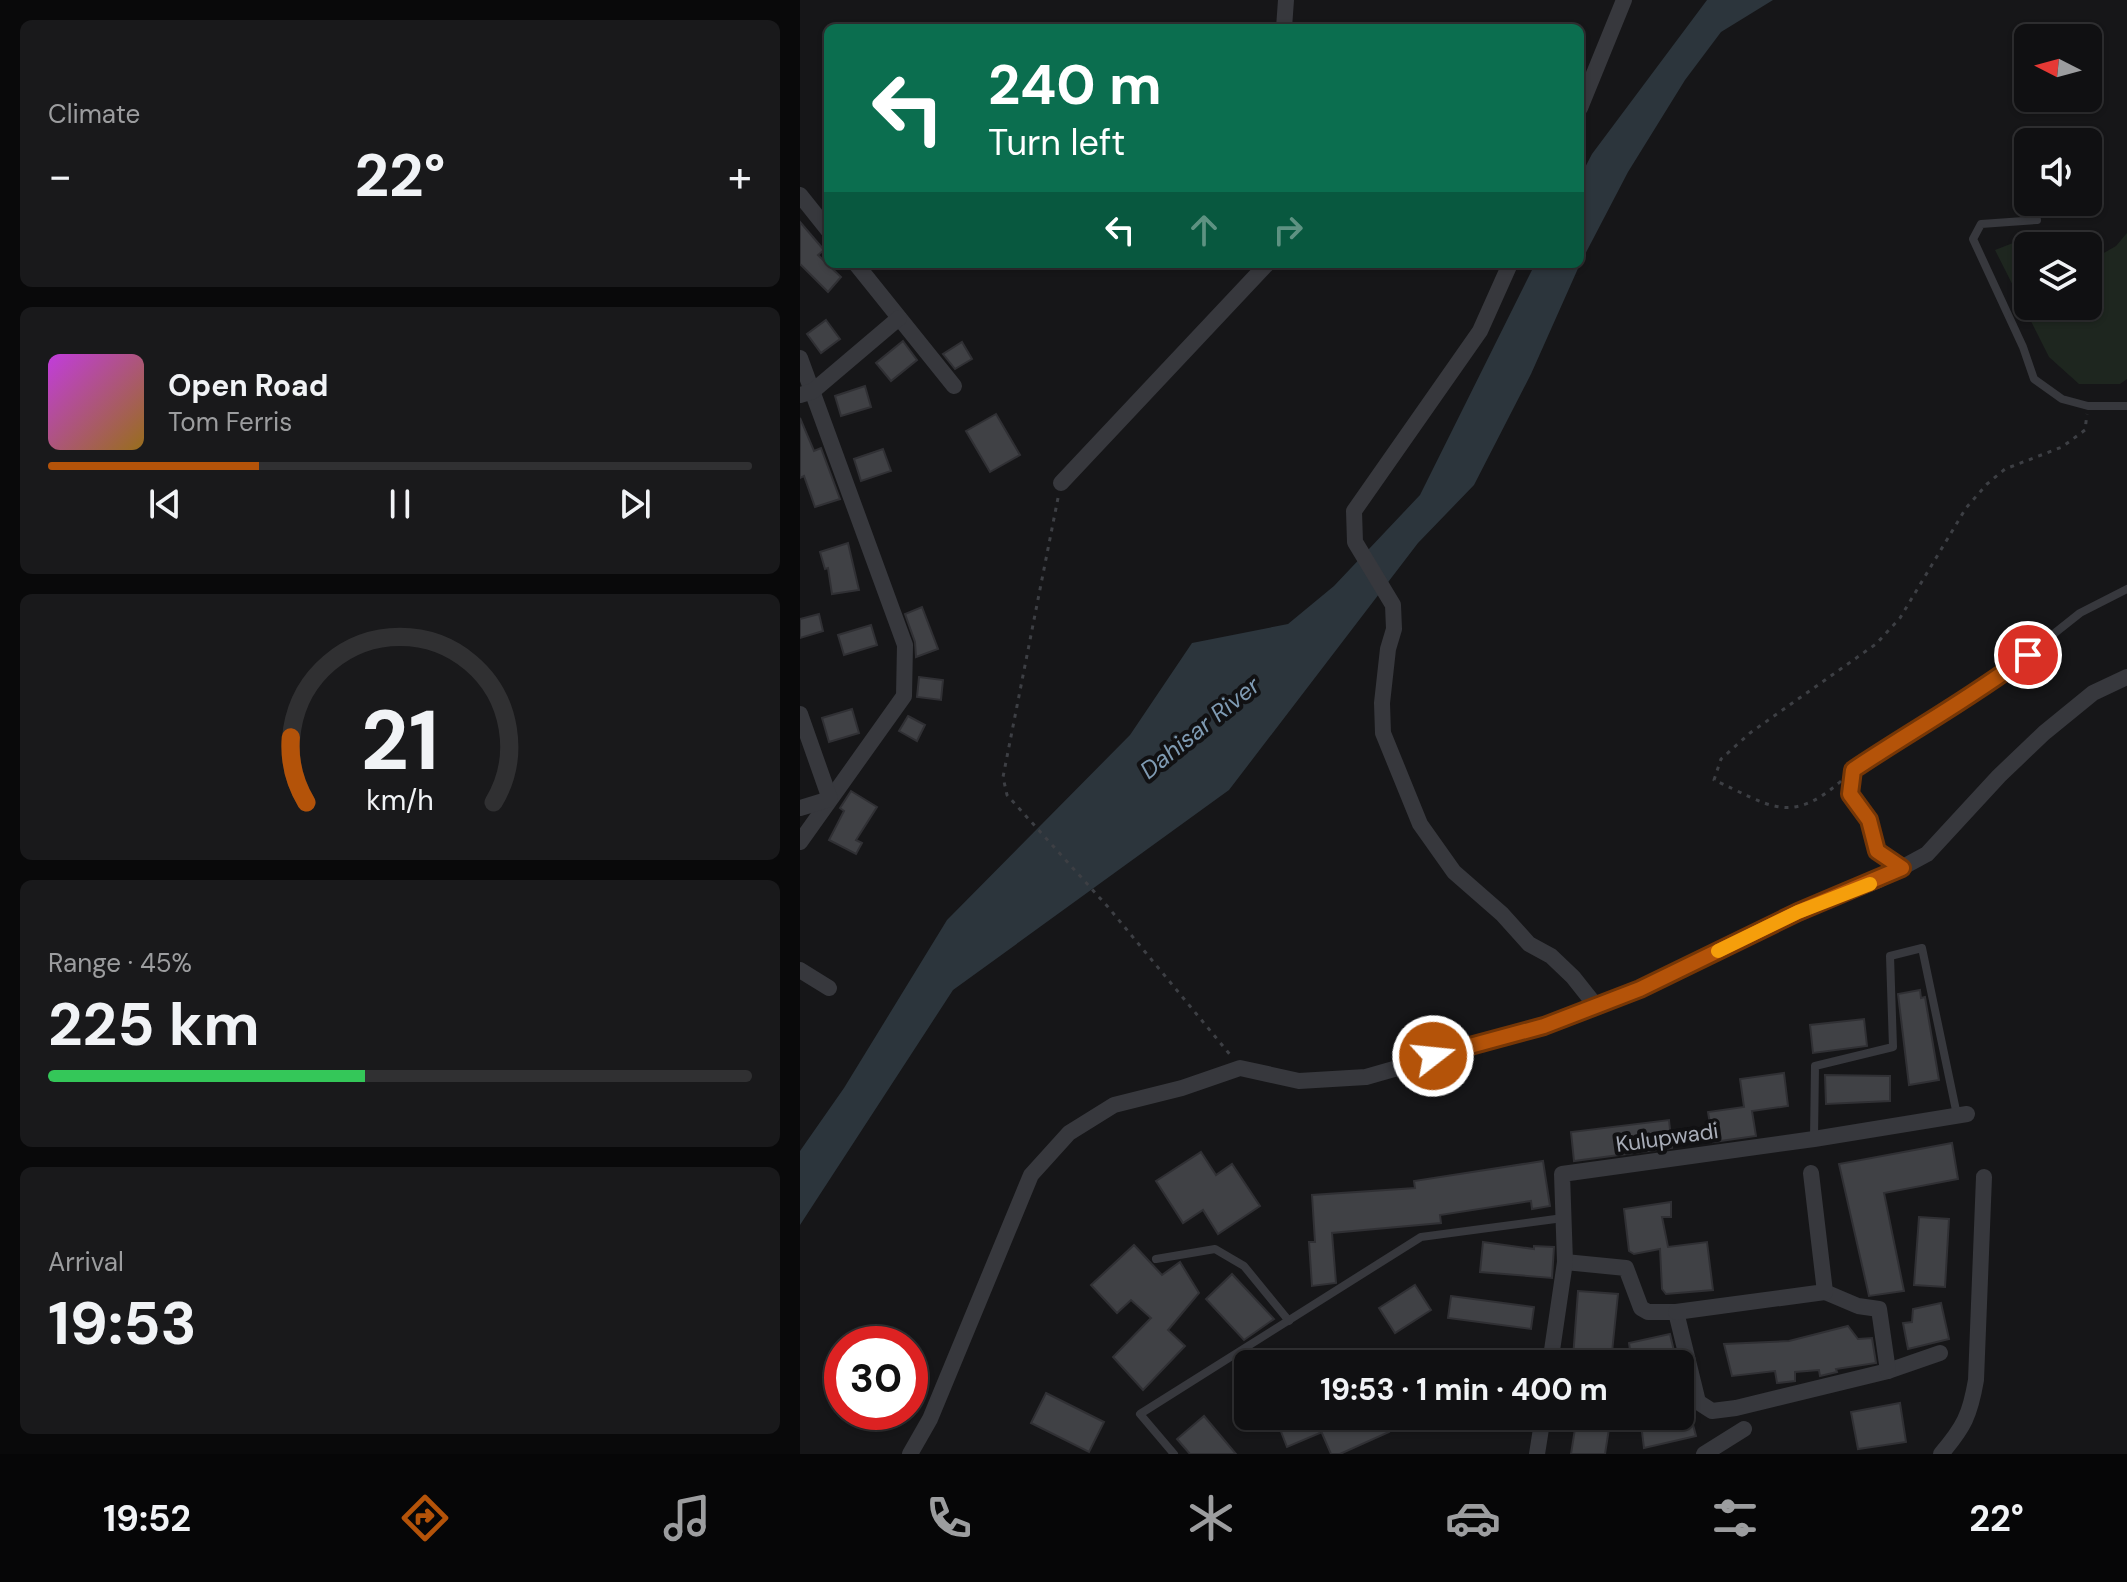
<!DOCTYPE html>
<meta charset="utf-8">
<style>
:root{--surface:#101012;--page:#19191b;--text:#f1f3f6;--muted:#9c9d9f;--line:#303032;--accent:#b45309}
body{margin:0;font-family:"DM Sans",sans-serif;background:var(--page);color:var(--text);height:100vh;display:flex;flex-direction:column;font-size:30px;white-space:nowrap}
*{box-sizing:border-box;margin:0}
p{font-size:26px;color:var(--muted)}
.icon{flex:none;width:44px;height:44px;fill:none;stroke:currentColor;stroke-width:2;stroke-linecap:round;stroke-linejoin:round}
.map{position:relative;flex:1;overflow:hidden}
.sheet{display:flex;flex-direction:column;gap:20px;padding:20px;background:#09090a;width:800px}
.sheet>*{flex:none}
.top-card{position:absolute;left:24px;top:24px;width:760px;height:244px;border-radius:12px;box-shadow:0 2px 6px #0004,0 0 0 2px var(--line);background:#0b6e4f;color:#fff;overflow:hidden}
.needle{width:52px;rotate:276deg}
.fabs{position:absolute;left:1214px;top:24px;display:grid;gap:16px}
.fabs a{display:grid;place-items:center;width:88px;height:88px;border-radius:12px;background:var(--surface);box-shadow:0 2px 6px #0004,0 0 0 2px var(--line);font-size:40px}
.speed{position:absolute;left:24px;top:1326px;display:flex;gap:16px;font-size:40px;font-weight:700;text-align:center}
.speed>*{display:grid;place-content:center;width:104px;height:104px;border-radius:50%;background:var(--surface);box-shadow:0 2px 6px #0004,0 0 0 2px var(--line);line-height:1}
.speed .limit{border:12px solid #d22;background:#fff;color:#111}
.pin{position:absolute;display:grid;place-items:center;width:68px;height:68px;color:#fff;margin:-34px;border:4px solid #fff;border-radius:50%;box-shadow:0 2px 8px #0007}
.me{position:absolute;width:88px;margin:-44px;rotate:74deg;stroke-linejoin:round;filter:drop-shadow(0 0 6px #0008)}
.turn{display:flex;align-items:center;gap:28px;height:168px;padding:0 32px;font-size:36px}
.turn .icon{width:104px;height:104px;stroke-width:2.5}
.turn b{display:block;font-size:56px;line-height:68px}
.lanes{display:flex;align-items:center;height:76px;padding:0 32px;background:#0003;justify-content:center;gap:40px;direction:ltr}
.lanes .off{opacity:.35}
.big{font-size:60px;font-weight:700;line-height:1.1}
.sheet .tile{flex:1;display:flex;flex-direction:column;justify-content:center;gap:12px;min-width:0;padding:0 28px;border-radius:12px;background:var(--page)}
.sheet .dial{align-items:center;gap:0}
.dial svg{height:208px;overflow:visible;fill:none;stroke:var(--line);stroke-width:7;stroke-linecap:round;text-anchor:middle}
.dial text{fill:var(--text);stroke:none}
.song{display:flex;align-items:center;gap:24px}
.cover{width:96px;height:96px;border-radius:12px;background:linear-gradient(135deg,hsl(290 70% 55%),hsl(40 70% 35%))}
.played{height:8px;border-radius:4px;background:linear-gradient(90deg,var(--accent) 30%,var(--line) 30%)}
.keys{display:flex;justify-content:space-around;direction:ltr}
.heat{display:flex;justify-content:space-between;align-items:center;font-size:44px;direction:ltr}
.charge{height:12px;border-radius:6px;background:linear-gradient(90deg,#34c759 45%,var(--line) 0)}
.trip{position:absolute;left:434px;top:1350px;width:460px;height:80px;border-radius:12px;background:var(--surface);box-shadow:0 2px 6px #0004,0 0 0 2px var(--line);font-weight:700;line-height:80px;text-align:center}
.tab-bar{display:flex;height:128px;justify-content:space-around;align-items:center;background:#060607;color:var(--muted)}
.tab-bar .icon{width:56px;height:56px}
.tab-bar .active{color:var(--accent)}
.tab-bar b{font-size:36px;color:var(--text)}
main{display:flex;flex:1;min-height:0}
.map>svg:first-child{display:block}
.green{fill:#1e261f}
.water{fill:#2c353c}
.building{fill:#404145;stroke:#303034;stroke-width:2}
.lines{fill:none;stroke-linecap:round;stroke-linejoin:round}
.path{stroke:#3d3f44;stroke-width:3;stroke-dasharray:4 6;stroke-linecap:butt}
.lane{stroke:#37383d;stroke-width:8}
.street{stroke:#37383d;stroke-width:16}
.route-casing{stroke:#753606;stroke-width:20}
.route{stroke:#b45309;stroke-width:14}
.slow{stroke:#f59e0b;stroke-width:14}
.labels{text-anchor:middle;stroke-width:8;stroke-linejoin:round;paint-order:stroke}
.street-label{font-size:22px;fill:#a8adb8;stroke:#111113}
.water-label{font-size:24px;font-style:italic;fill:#7f9bb3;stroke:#111113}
</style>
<main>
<section class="sheet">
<div class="tile"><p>Climate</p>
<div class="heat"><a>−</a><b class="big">22°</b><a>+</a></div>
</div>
<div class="tile">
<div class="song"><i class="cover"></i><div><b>Open Road</b><p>Tom Ferris</p></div></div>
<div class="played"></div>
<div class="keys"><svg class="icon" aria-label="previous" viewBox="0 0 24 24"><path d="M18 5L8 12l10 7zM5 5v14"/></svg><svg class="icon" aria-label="pause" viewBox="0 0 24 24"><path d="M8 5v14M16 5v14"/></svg><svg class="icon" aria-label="next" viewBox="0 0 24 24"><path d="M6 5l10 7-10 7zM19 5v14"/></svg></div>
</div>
<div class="tile dial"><svg viewBox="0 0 100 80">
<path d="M14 69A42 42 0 1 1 86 69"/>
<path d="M14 69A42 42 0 0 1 8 44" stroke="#b45309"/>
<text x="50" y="56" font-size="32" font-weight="700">21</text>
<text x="50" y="72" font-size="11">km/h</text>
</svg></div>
<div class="tile"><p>Range · 45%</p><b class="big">225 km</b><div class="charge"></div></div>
<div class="tile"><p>Arrival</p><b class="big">19:53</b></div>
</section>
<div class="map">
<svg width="1327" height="1454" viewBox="0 0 1327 1454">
<rect width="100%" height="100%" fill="#161618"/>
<polygon class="green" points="1246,230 1254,246 1228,246 1228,306 1288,306 1288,262 1316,246 1327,233 1327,379 1320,384 1279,384 1249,357 1195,250"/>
<g class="water">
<polygon points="907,0 973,0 921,32 885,80 828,172 780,264 780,177 792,154"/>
<polygon points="735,264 780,264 731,374 674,485 618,543 429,790 153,990 0,1225 0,1151 44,1088 147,920 330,735 392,643 488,624 534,586 620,495"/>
</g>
<g class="building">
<polygon points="0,222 24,250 18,255 41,277 28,292 0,264"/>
<polygon points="26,320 40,339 21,353 7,334"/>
<polygon points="103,341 117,360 91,381 76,363"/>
<polygon points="162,342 172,359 155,369 143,354"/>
<polygon points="65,386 71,407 41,416 35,396"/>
<polygon points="196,414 220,455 190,472 166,431"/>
<polygon points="0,418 14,451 21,448 40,499 15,507 4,476 0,478"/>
<polygon points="83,449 91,471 61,481 54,459"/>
<polygon points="48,543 59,590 32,594 28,568 25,569 20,552"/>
<polygon points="122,607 138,649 116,657 115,642 105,614"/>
<polygon points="19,614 23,631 0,638 0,619"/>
<polygon points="71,625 77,645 44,655 38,635"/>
<polygon points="119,677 143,680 141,700 117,697"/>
<polygon points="52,709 59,733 29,742 22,718"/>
<polygon points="108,716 125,725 117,741 99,731"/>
<polygon points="51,791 77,807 56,840 62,843 56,854 29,840 44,811 40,808"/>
<polygon points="1120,990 1121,998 1125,997 1139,1080 1109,1085 1098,994"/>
<polygon points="1064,1019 1067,1046 1013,1053 1010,1025"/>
<polygon points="984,1073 988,1106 952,1111 956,1136 913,1142 908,1112 944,1107 940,1079"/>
<polygon points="1025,1075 1090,1076 1090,1101 1026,1104"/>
<polygon points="869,1120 872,1148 774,1161 771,1132"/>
<polygon points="1152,1143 1158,1179 1084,1193 1104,1291 1069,1296 1039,1164"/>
<polygon points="401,1152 416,1175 432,1164 460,1206 418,1234 403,1210 383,1223 356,1181"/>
<polygon points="743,1161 750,1206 732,1209 731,1201 640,1215 641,1223 532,1233 536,1283 512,1286 509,1242 515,1242 512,1195 615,1188 614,1181"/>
<polygon points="871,1202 871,1217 862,1217 868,1247 907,1242 913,1290 866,1294 862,1289 860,1249 834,1254 829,1251 824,1209"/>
<polygon points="1119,1217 1149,1219 1145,1287 1114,1285"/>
<polygon points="683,1242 734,1249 734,1246 754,1247 752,1278 680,1272"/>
<polygon points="334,1245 362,1275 380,1262 399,1293 368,1330 385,1346 343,1390 313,1357 351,1318 331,1300 317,1313 291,1285"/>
<polygon points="432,1274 474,1319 444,1340 406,1299"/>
<polygon points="615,1285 631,1310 595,1333 579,1308"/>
<polygon points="778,1291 818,1294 811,1362 773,1358"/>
<polygon points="651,1296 734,1307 731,1329 648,1318"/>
<polygon points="1141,1303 1149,1339 1108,1349 1103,1323 1112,1322 1113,1309"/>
<polygon points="1048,1326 1058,1339 1072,1338 1076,1363 1036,1369 1037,1372 1020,1376 1019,1370 995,1372 995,1381 977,1383 975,1371 932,1376 924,1344 989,1341"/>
<polygon points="870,1334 877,1364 832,1364 829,1343"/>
<polygon points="880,1386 883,1386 896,1436 844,1448 840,1416 880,1416"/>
<polygon points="246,1393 304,1422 289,1452 231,1423"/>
<polygon points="1100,1403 1106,1442 1058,1449 1051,1412"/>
<polygon points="404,1416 436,1454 390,1454 377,1439"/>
<polygon points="475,1416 513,1416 520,1433 487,1447"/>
<polygon points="534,1416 582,1416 589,1432 540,1454 531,1454 518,1424"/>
<polygon points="777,1416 811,1416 805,1454 771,1454"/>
</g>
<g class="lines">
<g class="path">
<polyline points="258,498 203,777 207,795 308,907 432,1057"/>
<path d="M1041,781c-52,46 -73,23 -127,-1l7,-21 29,-26 126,-89 24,-26 66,-110 21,-24 18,-15 57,-22 23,-17 2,-16"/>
</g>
<g class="lane">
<polyline points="1237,220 1181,224 1173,239 1223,347 1234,379 1262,399 1288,406 1327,406"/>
<polyline points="1101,868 1077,851 1069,820 1050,794 1053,770 1137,715 1187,687 1280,613 1327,589"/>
<polyline points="1014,1138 1015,1066 1093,1047 1090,956 1122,948 1157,1115"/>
<polyline points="356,1259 415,1249 444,1266 489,1321"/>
<polyline points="374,1454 340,1414 621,1237 763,1218"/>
</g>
<g class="street">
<polyline points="484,28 486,0"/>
<polyline points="780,108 824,0"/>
<polyline points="0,195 28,230"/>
<polyline points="56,264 154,386"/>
<polyline points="710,264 680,331 554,511 555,542 593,605 594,629 588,649 582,703 583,733 620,824 654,872 702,914 729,944 751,956 773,977 796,1006"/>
<polyline points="0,358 105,645 104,696 0,842"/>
<polyline points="0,395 13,391 99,318"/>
<polyline points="261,483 467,264"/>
<polyline points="0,714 30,799 0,808"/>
<polyline points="0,970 29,988"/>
<polyline points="765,1262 826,1268 841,1308 848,1312 876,1312 898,1402 912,1411 936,1408 1088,1371 1140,1353"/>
<polyline points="1025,1292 1058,1306 1079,1309 1088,1371"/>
<polyline points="876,1312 1025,1292 1011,1173"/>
<polyline points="750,1364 765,1262 762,1174 1014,1139 1167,1114"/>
<polyline points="110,1454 130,1419 231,1175 269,1133 314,1105 382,1088 440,1068 499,1081 566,1077 744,1026 840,989 998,912 1079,880 1127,854 1199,776 1244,733 1293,693 1327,677"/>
<polyline points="737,1454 743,1416"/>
<polyline points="904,1454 944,1429"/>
<path d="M1141,1454c23,-27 29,-39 35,-74l8,-203"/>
</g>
</g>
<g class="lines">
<g class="route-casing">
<path id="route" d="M633,1056l111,-30 96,-37 158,-77 104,-44 -25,-17 -8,-31 -19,-26 3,-24c58,-39 120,-73 175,-115"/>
</g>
<use href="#route" class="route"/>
<polyline class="slow" points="918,951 998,912 1070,884"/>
</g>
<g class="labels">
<g class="street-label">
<text transform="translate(867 1137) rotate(-8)" y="8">Kulupwadi</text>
</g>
<g class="water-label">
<text transform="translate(400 728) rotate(-39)" y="8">Dahisar River</text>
</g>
</g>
</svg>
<div class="fabs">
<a><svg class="needle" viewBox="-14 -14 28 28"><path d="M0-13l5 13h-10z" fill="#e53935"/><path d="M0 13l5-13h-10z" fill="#9c9d9f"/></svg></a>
<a><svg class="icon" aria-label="sound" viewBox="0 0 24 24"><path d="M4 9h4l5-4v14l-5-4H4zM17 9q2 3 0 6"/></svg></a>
<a><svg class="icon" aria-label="layers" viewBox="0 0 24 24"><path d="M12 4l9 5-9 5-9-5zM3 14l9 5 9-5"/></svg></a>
</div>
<div class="speed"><div class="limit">30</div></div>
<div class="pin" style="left:1228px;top:655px;background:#d93025"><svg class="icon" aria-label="arrive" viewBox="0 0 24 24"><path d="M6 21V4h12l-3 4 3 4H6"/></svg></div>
<svg class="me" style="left:633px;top:1056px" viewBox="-20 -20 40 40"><circle r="17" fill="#b45309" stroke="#fff" stroke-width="3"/><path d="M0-11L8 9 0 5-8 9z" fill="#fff"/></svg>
<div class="trip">19:53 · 1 min · 400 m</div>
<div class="top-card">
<div class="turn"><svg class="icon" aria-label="left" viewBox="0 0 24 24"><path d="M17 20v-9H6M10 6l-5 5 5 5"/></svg><div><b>240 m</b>Turn left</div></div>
<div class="lanes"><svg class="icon" aria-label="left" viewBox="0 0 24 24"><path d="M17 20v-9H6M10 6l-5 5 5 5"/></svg><svg class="icon off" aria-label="ahead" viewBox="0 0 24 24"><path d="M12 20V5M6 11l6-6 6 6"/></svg><svg class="icon off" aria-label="right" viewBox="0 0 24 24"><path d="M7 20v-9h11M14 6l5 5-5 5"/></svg></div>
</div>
</div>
</main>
<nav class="tab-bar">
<b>19:52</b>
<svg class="icon active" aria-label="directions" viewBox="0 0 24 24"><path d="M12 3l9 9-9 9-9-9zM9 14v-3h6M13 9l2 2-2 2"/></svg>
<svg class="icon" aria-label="music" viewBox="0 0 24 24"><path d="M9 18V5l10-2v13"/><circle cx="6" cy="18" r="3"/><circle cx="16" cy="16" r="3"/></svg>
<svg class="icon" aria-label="phone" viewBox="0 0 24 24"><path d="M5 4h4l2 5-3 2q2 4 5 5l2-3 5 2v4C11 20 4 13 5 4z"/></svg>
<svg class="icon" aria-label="climate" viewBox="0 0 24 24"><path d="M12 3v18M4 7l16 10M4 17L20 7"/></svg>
<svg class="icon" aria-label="car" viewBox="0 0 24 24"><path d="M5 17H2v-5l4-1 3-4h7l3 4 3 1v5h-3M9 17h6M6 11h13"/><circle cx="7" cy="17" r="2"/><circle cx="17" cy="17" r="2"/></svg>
<svg class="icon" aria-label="filters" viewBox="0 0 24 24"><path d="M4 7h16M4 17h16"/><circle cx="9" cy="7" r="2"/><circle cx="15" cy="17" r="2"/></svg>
<b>22°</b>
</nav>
